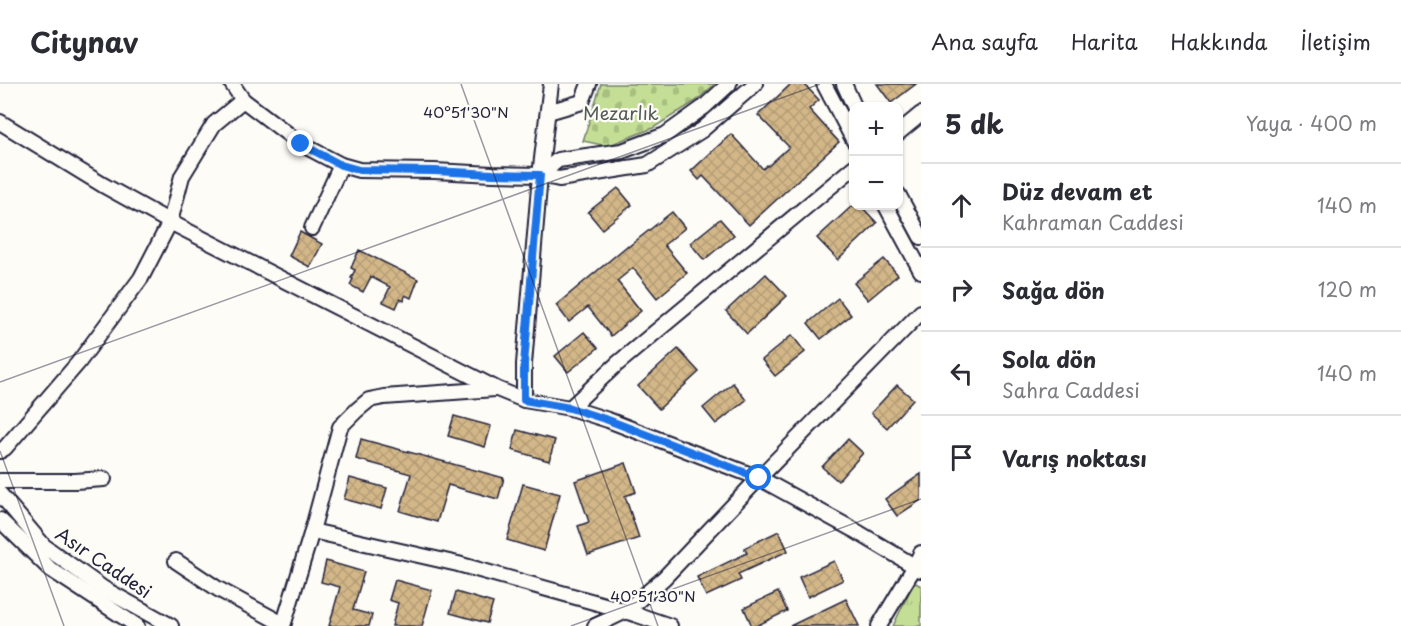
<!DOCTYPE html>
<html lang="tr">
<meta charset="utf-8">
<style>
:root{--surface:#fff;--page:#f2f2f3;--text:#2b2b33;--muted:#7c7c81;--line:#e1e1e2}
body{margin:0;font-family:"Playpen Sans",sans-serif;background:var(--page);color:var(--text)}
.controls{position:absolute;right:18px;top:18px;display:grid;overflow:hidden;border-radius:12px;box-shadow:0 2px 4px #0004}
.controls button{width:54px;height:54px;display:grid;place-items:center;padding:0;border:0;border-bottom:2px solid var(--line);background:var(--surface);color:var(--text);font:30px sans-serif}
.stop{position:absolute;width:18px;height:18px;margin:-14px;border:4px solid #1a73e8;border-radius:50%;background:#fff}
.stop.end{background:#1a73e8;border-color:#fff;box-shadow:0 2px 6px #0008}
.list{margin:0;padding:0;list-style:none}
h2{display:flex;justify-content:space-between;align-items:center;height:78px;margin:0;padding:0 24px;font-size:26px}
h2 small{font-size:20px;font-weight:400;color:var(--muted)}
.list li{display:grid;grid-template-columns:39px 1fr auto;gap:18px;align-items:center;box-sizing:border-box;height:84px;padding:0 24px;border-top:2px solid var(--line)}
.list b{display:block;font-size:22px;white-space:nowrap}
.list p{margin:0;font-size:20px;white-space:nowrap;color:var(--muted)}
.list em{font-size:20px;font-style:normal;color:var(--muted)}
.icon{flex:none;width:33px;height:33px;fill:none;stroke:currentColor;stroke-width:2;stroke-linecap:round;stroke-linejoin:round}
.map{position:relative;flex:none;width:921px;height:542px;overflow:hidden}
header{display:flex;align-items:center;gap:36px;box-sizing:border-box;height:84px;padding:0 30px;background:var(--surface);border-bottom:2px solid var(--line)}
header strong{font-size:28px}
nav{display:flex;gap:33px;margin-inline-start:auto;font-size:21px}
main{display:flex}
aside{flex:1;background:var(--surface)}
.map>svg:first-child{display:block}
.cemetery{fill:url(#cemetery-stones);stroke:#738068;stroke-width:1.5}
.park{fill:url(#park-tufts);stroke:#738068;stroke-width:1.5}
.building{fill:url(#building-cross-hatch);stroke:#22223b;stroke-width:1.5}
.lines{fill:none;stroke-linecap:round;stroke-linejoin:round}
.minor-casing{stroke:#22223b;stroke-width:18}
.minor{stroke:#fdfcf7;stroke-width:14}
.route{stroke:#1a73e8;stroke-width:8}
.ticks{fill:none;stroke:#22223b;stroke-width:1.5;stroke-opacity:0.45}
.labels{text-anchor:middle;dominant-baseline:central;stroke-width:4.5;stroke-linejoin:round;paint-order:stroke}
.park-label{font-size:18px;fill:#535b56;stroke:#fdfcf7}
.street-label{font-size:18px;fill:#22223b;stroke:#fdfcf7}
.ticks-label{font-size:15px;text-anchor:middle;fill:#22223b;stroke:#fdfcf7;stroke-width:4.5;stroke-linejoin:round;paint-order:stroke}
</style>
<header>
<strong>Citynav</strong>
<nav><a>Ana sayfa</a><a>Harita</a><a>Hakkında</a><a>İletişim</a></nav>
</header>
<main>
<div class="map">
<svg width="921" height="542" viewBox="0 0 921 542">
<defs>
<pattern id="cemetery-stones" width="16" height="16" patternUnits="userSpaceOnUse" patternTransform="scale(1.5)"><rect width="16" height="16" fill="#c4df95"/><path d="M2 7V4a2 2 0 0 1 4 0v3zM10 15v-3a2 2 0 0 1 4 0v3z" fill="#a8bf81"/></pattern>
<pattern id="park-tufts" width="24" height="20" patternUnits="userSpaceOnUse" patternTransform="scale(1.5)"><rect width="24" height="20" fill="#c4df95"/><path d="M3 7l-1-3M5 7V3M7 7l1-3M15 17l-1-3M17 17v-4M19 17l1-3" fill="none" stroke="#a8bf81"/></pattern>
<pattern id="building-cross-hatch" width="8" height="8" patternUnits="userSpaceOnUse" patternTransform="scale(1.5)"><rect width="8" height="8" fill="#d3b788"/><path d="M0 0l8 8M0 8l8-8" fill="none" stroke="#b59d76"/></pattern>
</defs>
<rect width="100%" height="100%" fill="#fdfcf7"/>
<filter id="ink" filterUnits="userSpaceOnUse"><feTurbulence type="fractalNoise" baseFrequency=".0167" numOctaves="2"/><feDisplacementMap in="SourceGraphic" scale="12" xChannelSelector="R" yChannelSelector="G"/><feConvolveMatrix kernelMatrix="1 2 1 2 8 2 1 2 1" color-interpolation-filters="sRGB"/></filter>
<g filter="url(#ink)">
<polygon class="cemetery" points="601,0 715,0 696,17 653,44 607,62 583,57"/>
<polygon class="park" points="914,498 921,502 921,542 893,542"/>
<g class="building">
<polygon points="791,0 804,0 819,16 809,25 839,58 749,141 703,92 699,96 691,87 731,50 763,85 767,81 768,82 789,63 758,31"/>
<polygon points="877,0 916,0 891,19"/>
<polygon points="618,104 632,121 602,145 588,128"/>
<polygon points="852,122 861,122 877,139 838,176 817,154"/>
<polygon points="672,128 685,144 664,161 687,189 657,214 633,184 617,197 641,227 611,252 588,223 569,238 556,221 627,162 628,163"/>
<polygon points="720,135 734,151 704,176 690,159"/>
<polygon points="300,148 322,160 310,183 289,172"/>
<polygon points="359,166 418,195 411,214 405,211 404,217 400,215 396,224 383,218 390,203 371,193 363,208 350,201 353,195 351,194 355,186 351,184"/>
<polygon points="884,175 898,191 868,216 854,199"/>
<polygon points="766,190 787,212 747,250 726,227"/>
<polygon points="838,214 851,231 821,255 808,239"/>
<polygon points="584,248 598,264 568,288 555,272"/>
<polygon points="792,251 805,268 775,292 762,276"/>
<polygon points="678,265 699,288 659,325 638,302"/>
<polygon points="733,299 746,316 716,340 703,324"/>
<polygon points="897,301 913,315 887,344 871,329"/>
<polygon points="454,332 491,342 485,363 448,352"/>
<polygon points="517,346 555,356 549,377 512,366"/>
<polygon points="361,355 504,394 498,415 448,401 437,438 400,427 411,390 356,375"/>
<polygon points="848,355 863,369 838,397 822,383"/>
<polygon points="626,379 636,408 625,412 639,454 588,471 578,442 589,438 575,397"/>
<polygon points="921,390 921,416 897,432 885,415"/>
<polygon points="350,394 387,404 381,425 344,415"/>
<polygon points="523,400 560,410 544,467 507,456"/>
<polygon points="779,447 788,467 738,490 741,496 706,512 697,493 747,469 744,464"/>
<polygon points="326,477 364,488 353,526 372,531 369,542 329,542 340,503 321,498"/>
<polygon points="834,477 843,496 808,513 799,493"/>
<polygon points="395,496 432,506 422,542 392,542 398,519 389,516"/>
<polygon points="456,508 493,519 487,539 450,529"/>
<polygon points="778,508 787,527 756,542 752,542 744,524"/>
<polygon points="846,515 859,542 790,542"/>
</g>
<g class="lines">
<defs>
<g id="minor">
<polyline points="232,0 243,16 301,60 341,81 359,86 434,87 493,90 540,91 559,95 647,81 702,46 755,0"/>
<polyline points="824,0 854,57"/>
<polyline points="844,0 854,22"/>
<polyline points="548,28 582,18 589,0"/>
<polyline points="0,38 103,101 170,138 497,305 524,316 570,324 608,336 759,394 854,446 921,486"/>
<polyline points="898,49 921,30"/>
<polyline points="540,91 558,76 622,67 665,51 704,23 729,0"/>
<polyline points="898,110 921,153"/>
<polyline points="886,122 921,187"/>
<polyline points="312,144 341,81"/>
<polyline points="524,316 524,280 540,91 551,0"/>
<polyline points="570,324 617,280 854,83"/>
<polyline points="0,367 5,364 78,279 141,194 170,138 182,92 214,40 243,16"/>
<polyline points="0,397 75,397 104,395"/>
<polyline points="0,410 44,462 104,505 171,542"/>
<polyline points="0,436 50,485 137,542"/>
<polyline points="312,447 458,480 626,527 670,542"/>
<polyline points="176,477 218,505 283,540"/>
<polyline points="283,542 312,447 340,343 357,326 369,316 384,313 495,305"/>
<polyline points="595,542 626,527 664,494 759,394 921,228"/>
<polyline points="879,542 915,482 921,469"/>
</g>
</defs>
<use href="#minor" class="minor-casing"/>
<use href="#minor" class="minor"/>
</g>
</g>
<g class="lines" filter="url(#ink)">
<polyline class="route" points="301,60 341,81 359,86 434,87 493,90 540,91 524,280 524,316 570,324 608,336 759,394"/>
</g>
<path class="ticks" d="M461,0L658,542M0,298L820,0M0,367L64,542M571,542L921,415"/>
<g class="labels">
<g class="park-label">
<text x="621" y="28">Mezarlık</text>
</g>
<g class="street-label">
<text transform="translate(104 478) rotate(34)">Asır Caddesi</text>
</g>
</g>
<g class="ticks-label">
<text x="466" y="34">40°51'30"N</text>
<text x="653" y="518">40°51'30"N</text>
</g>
</svg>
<div class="controls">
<button>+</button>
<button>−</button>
</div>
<div class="stop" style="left:759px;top:394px"></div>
<div class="stop end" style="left:301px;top:60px"></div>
</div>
<aside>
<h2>5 dk<small>Yaya · 400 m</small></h2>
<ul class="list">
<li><svg class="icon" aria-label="ahead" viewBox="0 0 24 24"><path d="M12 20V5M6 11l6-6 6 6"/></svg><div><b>Düz devam et</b><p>Kahraman Caddesi</p></div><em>140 m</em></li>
<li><svg class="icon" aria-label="right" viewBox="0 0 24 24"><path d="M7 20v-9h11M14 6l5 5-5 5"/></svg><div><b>Sağa dön</b></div><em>120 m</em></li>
<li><svg class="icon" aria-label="left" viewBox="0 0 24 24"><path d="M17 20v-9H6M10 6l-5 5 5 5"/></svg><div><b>Sola dön</b><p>Sahra Caddesi</p></div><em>140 m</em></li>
<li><svg class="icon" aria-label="arrive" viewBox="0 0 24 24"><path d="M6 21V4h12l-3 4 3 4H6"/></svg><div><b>Varış noktası</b></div></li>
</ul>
</aside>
</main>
